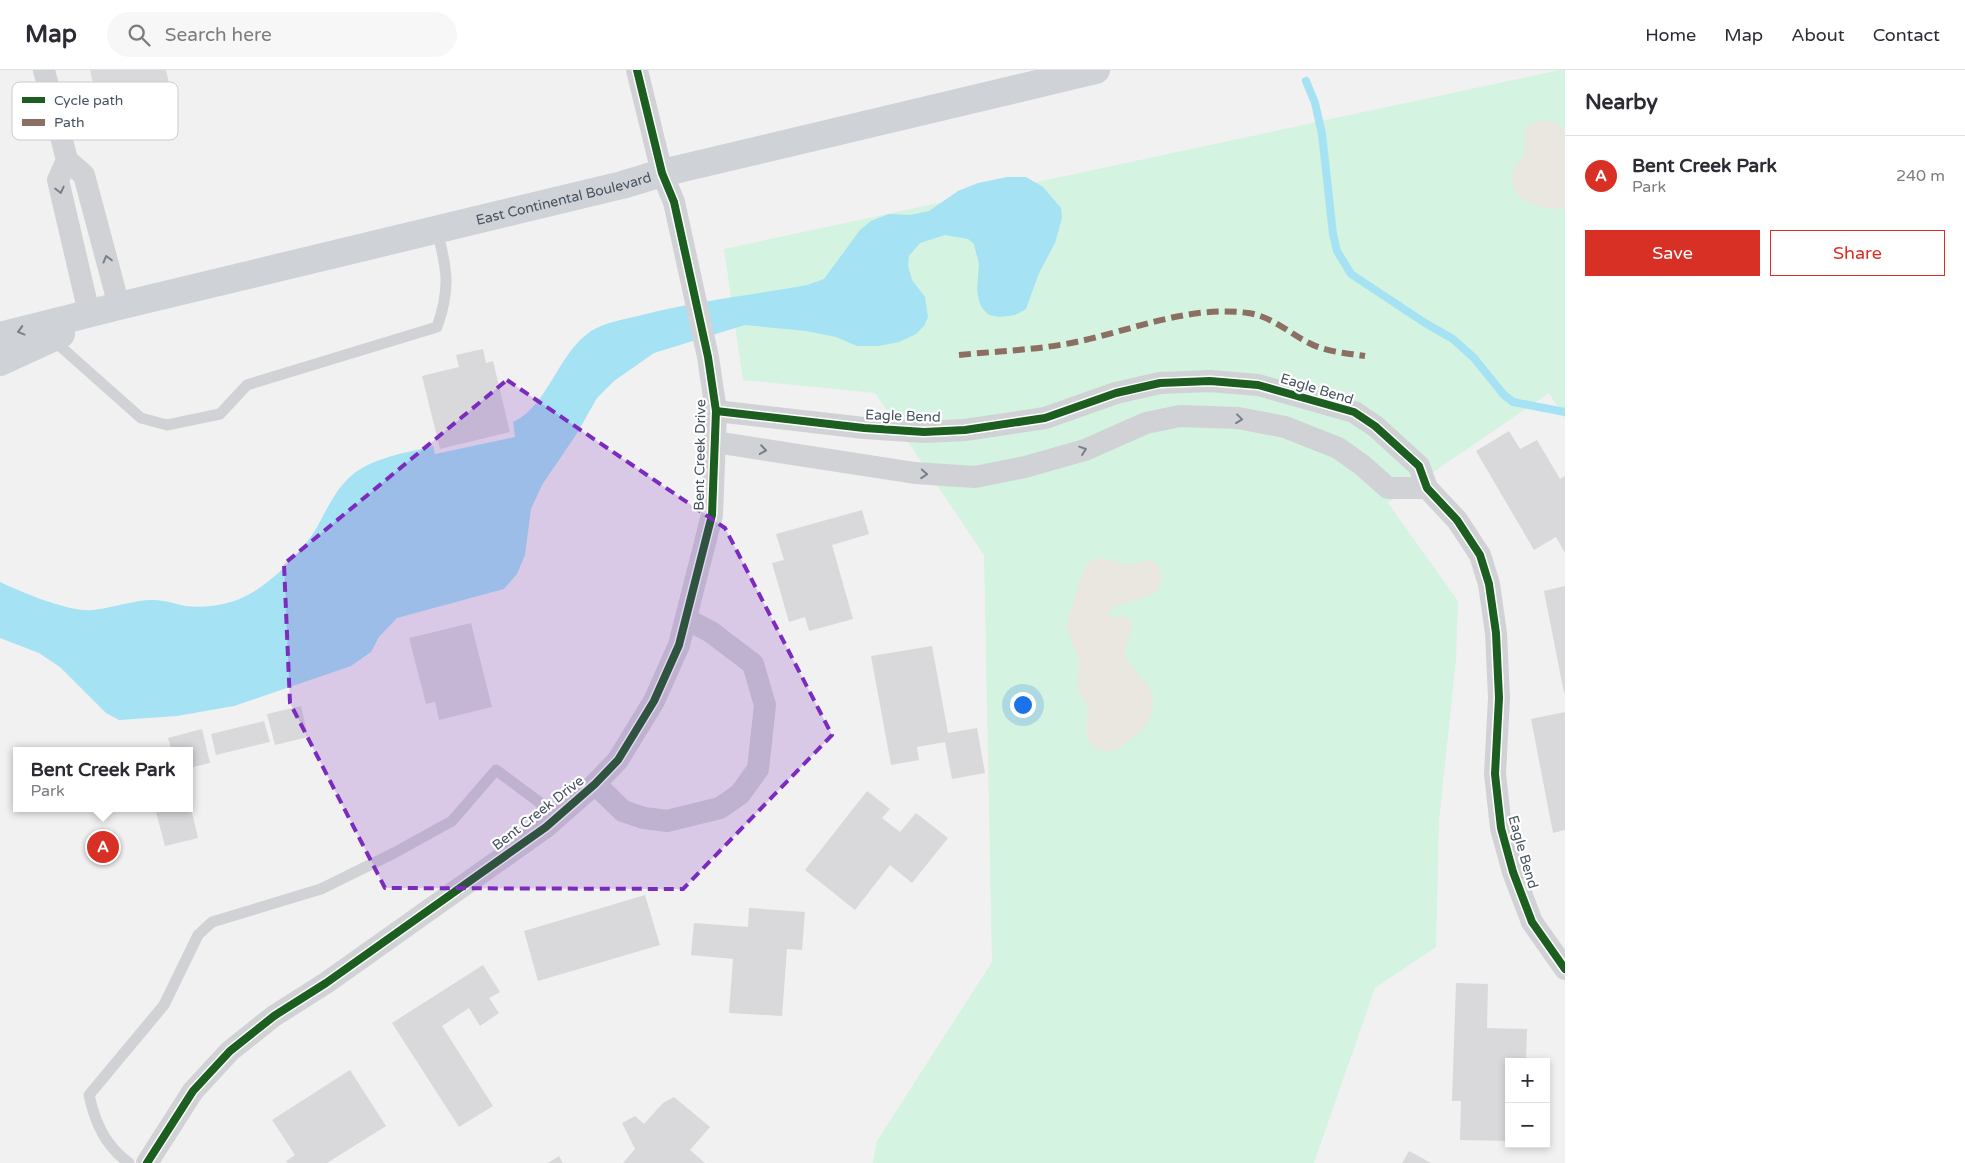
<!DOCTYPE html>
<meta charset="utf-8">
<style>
:root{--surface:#fff;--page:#f7f7f7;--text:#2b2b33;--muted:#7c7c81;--line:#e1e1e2;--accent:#d93025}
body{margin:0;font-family:"Varela Round",sans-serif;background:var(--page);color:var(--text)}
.controls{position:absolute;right:15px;bottom:15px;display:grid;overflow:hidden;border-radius:0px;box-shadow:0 2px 8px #0003}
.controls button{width:45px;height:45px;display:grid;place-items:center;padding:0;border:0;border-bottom:1px solid var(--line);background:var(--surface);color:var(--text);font:25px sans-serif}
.you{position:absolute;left:1022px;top:634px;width:18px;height:18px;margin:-12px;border:4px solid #fff;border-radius:50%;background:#1a73e8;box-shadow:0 0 0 8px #1a73e833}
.badge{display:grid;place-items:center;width:32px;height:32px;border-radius:50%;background:var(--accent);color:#fff;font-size:16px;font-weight:700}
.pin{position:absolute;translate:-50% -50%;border:2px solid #fff;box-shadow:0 1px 5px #0006}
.popup{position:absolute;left:13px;top:677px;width:180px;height:65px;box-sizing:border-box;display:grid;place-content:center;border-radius:0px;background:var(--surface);filter:drop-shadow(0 1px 4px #0005);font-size:16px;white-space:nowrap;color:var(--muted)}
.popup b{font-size:19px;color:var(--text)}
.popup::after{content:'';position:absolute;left:50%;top:100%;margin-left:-10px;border:10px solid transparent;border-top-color:var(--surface)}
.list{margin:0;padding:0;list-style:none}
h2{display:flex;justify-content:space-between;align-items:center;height:65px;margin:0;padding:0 20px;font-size:21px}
h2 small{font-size:16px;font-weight:400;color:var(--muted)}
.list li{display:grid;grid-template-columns:32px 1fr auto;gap:15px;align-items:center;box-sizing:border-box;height:80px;padding:0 20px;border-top:1px solid var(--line)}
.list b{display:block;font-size:19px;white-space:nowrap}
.list p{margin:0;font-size:16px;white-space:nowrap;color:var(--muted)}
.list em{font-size:16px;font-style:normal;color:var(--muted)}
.actions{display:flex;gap:10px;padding:15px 20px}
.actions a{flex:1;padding:11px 0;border:1px solid var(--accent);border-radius:0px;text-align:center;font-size:18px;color:var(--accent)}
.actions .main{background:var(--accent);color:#fff}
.icon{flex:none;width:28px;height:28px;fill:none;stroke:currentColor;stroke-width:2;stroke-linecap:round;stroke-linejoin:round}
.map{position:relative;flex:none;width:1565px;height:1093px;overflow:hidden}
header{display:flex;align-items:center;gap:30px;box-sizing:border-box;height:70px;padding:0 25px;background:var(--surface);border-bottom:1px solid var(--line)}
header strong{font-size:24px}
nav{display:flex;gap:28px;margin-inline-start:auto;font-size:18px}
.search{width:350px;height:45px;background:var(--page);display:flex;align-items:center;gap:12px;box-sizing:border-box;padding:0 18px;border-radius:28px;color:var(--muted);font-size:19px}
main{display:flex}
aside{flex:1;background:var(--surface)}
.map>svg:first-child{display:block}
.green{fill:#d4f3e0}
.sand{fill:#eae7e0}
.water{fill:#a5e2f4}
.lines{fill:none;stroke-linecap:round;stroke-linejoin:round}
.stream{stroke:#a5e2f4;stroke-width:8}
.building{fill:#d9d9db}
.lane{stroke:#d0d2d5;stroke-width:11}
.street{stroke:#d0d2d5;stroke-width:22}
.secondary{stroke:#cfd2d7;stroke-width:28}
.quiet{stroke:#8d6e63;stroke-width:6;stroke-dasharray:12 6;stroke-linecap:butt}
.cycleway-casing{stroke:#fff;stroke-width:11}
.cycleway{stroke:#1b5e20;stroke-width:8}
.oneway{stroke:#767f8a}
.marked{fill:#7b2cbf;fill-opacity:0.2;stroke:#7b2cbf;stroke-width:4;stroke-dasharray:10 6;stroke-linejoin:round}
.labels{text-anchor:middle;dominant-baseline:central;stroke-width:4.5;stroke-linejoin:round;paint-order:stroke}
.street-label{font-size:14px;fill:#465361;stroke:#fff}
.key{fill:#fff;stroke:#c8cbd0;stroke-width:1}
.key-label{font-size:14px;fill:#465361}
</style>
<header>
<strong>Map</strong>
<div class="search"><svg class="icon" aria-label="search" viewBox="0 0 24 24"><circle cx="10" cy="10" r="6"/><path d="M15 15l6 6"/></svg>Search here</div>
<nav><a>Home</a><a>Map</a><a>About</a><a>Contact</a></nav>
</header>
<main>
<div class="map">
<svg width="1565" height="1093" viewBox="0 0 1565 1093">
<rect width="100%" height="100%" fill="#f2f1f1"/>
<polygon class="green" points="1560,0 1565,0 1565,349 1549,323 1388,433 1458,531 1456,589 1439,752 1436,877 1375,918 1314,1093 873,1093 877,1071 992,892 984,485 875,323 743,310 724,179"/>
<g class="sand">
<path d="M1538,51L1556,52L1565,61V138C1542,142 1503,129 1514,99C1516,94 1521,91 1523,86C1528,72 1517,56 1538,51Z"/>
<path d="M1101,488L1130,495L1150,490C1156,493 1160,497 1161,505C1166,533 1119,528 1109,542L1112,548L1122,546L1131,550C1134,563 1124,574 1125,587L1150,619L1153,627L1152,642L1143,659L1120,678L1108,682L1094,678L1088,671L1086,663L1088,638L1077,618L1079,590L1066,556L1085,495L1090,491Z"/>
</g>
<path class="water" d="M1007,107H1026L1043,117L1061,138L1062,148L1055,173L1039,203L1026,239L1015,245L1000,247L989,245L982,238L979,231L977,220L979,194L974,174L968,169L945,165L920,173L909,186L908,195L912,210L925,227L928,247L924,256L916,264L899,272L879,276H857L836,267L806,261L745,255L654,283L614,311L597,328L576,365L542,415L531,439L525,485L517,504L504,519L397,548L379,567L371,582L351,596L234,636L177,646L119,650L106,643L60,597L39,583L0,568V512C21,522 71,543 93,540C113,538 133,530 153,530C165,530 175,534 186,536C201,538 217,536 231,532C262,524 300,485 316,459C326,441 335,420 351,406C373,387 406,383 433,376L435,384L515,367L513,352C549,335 557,284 591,261C606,252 625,249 642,245C696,231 752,225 807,215L824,209L860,160L871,151L889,144L910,145L929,141L958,121L978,113Z"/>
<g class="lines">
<polyline class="stream" points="1306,11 1315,33 1322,64 1333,164 1337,181 1351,204 1425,253 1453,269 1474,288 1504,325 1513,332 1565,342"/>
</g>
<g class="building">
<polygon points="90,0 166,0 172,27 100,43"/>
<polygon points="483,279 486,293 493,291 510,362 440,379 422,306 459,297 456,285"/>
<polygon points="1509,361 1520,379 1537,370 1560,409 1565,406 1565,483 1556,467 1534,480 1476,381"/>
<polygon points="862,440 869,464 832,475 853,549 809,561 805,547 789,552 772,493 784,490 776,464"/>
<polygon points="1565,516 1565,623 1564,623 1544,521"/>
<polygon points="471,553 492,637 439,650 435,632 426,634 409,568"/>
<polygon points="932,576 948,663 977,658 985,703 952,709 945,672 917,677 919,690 891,695 871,586"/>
<polygon points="301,636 308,667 275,675 267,644"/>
<polygon points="1565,642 1565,760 1553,763 1531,649"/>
<polygon points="264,651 270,672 216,685 211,664"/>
<polygon points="202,659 210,693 189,698 189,681 172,681 168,668"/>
<polygon points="867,721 890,739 882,748 900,762 916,743 948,768 912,813 890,795 855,840 805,800"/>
<polygon points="190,734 198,768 165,776 156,742 171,738 189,738"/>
<polygon points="645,825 660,875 538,911 524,861"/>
<polygon points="749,838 805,842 802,880 787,879 782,946 729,943 733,889 691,885 694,853 748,857"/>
<polygon points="483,895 500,922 489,928 499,943 480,956 469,938 442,956 493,1036 459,1057 392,953"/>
<polygon points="1456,913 1488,914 1487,958 1527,959 1526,992 1509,992 1509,1071 1460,1070 1461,1031 1452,1031"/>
<polygon points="350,1000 386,1056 327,1093 288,1093 286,1091 295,1085 272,1050"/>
<polygon points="674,1027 710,1057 690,1080 705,1093 623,1093 635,1079 622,1053 635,1046 644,1054 663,1033"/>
<polygon points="1409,1081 1431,1093 1402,1093"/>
<polygon points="559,1086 563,1093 548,1093"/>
</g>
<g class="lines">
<g class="lane">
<path d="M52,269L141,348L167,355L220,344L247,315L437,257C451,218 447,199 437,160"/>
<path d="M129,1093C105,1076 95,1052 89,1025L164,935L198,865L212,852L321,819L394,783L452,751L496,700L539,732L554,750"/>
</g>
<g class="street">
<polyline points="44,0 67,90 84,105 119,236"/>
<polyline points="67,90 58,110 89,243"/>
<polyline points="716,341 864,358 924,362 965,360 1045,348 1116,323 1160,313 1210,311 1258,315 1354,342 1375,356 1419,396 1427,418 1457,450 1480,485 1489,514 1496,563 1499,628 1495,704 1501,758 1513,802 1532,852 1565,899"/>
<polyline points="715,372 915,403 975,407 1025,397 1085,380 1146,353 1180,346 1238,348 1285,357 1338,378 1362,395 1388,418 1427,418"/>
<polyline points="595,714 623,741 644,748 667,751 720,738 740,724 758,699 765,635 753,594 711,562 686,549"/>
<polyline points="147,1093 193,1021 230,981 274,946 326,913 546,757 595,714 618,690 654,631 679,575 712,445 716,341 708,287 674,132 662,103 637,0"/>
</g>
<g class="secondary">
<path id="s1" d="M0,266L119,236L622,115L662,103L1096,0"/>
<polyline points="0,292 61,264"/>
</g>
<path class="quiet" d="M959,285C998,281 1038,280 1076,272C1133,260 1189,235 1248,243C1271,246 1289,263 1309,273C1326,282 1346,283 1365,286"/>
<defs>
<g id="cycleway">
<polyline points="716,341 864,358 924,362 965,360 1045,348 1116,323 1160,313 1210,311 1258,315 1354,342 1375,356 1419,396 1427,418 1457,450 1480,485 1489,514 1496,563 1499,628 1495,704 1501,758 1513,802 1532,852 1565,899"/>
<polyline points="147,1093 193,1021 230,981 274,946 326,913 546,757 595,714 618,690 654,631 679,575 712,445 716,341 708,287 674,132 662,103 637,0"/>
</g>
</defs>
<use href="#cycleway" class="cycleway-casing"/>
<use href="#cycleway" class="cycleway"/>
</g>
<defs><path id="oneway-chevron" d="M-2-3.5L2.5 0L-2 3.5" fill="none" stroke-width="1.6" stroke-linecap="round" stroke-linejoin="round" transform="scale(1.25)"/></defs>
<g class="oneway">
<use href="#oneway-chevron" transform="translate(60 120) rotate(77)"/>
<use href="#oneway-chevron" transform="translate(107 189) rotate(-105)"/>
<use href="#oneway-chevron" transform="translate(21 261) rotate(165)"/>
<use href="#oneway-chevron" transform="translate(1239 349) rotate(7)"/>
<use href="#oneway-chevron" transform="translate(763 380) rotate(9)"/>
<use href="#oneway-chevron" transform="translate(1083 380) rotate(-19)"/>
<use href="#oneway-chevron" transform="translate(924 404) rotate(4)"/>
</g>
<path class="marked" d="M507,310L725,458L832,665L683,819L385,818L290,633L284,494Z"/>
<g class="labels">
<g class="street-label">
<text stroke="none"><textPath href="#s1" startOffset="580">East Continental Boulevard</textPath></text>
<text transform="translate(1317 319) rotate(17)">Eagle Bend</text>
<text transform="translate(903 346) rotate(2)">Eagle Bend</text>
<text transform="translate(700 385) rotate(-89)">Bent Creek Drive</text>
<text transform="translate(538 743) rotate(-38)">Bent Creek Drive</text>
<text transform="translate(1523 782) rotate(74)">Eagle Bend</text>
</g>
</g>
<rect x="12" y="12" width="166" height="58" rx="8" class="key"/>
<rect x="22" y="27" width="23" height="6" fill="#1b5e20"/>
<rect x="22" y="49" width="23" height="7" fill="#8d6e63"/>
<g class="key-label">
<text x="54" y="35">Cycle path</text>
<text x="54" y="57">Path</text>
</g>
</svg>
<div class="controls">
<button>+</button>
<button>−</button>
</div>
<div class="you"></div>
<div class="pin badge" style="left:103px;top:777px">A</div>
<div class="popup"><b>Bent Creek Park</b>Park</div>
</div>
<aside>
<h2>Nearby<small></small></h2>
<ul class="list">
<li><span class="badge">A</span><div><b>Bent Creek Park</b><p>Park</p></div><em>240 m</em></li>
</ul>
<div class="actions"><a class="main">Save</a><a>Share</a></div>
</aside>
</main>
